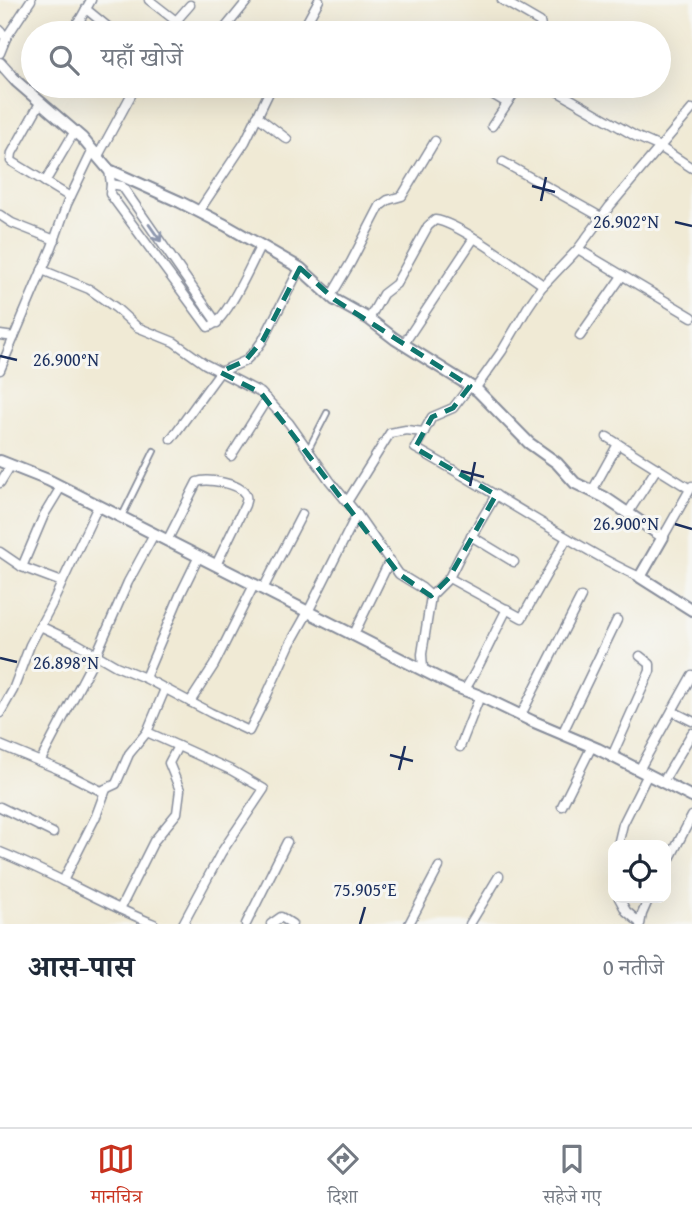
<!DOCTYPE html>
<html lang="hi">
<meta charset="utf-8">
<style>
:root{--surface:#fff;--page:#f2f2f3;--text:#1f2937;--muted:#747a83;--line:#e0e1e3;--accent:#c8321e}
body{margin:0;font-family:"Gentium Book Plus","Noto Serif Devanagari",serif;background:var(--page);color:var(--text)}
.controls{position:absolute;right:21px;bottom:21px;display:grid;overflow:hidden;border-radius:14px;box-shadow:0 7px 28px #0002}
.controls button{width:63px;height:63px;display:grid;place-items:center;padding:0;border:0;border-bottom:2px solid var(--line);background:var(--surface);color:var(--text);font:35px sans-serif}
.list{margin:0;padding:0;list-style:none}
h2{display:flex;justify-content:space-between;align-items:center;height:91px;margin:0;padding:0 28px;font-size:30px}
h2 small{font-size:23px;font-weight:400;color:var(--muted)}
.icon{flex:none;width:38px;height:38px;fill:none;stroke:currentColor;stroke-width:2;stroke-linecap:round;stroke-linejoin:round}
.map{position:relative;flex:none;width:692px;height:924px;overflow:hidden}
.search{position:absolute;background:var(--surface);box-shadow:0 7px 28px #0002;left:21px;right:21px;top:21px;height:77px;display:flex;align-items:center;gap:18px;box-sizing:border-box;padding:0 24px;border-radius:38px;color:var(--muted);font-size:26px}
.sheet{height:203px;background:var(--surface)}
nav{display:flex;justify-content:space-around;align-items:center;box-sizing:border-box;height:98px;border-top:2px solid var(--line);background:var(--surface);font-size:19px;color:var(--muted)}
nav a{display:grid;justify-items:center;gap:4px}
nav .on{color:var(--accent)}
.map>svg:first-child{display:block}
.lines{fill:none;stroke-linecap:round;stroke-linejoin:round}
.service-casing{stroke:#868c9a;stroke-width:8}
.minor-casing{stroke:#868c9a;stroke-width:11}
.tertiary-casing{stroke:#868c9a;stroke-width:14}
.service{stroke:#fff;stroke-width:4.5}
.minor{stroke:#fff;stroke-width:8}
.tertiary{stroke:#fff;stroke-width:10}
.oneway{stroke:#8d97ae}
.marked{fill:none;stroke:#0f766e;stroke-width:5;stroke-dasharray:14 9;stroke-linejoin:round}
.ticks{fill:none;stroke:#1b2f5e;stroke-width:2.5}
.ticks-label{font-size:18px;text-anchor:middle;fill:#1b2f5e;stroke:#f6f6f2;stroke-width:6;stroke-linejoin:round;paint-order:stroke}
</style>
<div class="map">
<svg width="692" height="924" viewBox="0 0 692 924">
<rect width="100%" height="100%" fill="#f6f6f2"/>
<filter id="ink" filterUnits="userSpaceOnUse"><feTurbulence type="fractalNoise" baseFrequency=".0143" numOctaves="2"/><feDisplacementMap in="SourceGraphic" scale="14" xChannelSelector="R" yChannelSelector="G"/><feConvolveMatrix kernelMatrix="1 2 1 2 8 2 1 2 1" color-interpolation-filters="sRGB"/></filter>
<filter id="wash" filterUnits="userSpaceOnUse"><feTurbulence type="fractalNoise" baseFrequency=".00686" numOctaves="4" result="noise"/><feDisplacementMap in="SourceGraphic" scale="28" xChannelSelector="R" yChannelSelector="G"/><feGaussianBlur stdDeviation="1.57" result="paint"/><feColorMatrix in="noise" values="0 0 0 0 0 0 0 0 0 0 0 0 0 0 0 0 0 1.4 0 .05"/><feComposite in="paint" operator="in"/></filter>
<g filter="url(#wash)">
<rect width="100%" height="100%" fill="#f0ead5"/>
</g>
<g filter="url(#ink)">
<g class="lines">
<defs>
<g id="service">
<polyline points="308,450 327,413"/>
<polyline points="122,516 154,451"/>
</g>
<g id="minor">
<polyline points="149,0 176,21"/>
<polyline points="502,0 540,22 541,27 537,33"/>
<polyline points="86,9 108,27 109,33"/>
<polyline points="0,30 6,38 0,53"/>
<polyline points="69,33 81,18 91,0"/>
<polyline points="167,33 176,21 190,5"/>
<polyline points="221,33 248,0"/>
<polyline points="301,33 319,0"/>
<polyline points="6,38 31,0"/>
<polyline points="421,86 422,86"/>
<polyline points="479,86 507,103"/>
<polyline points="548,86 635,136 660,147 692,168"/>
<polyline points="40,103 12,153 11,161 70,197"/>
<polyline points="257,116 287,139"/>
<polyline points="492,126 519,86"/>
<polyline points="98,156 136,86"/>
<polyline points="503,162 601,217"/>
<path d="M109,170L111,184L110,194L208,327C226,323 251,264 261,245"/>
<polyline points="45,182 75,131"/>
<polyline points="111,184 122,186 217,323"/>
<polyline points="199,211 245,142 272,86"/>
<polyline points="0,215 12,223 55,240"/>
<polyline points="578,249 692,317"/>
<polyline points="42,270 89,289 116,308 137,327 174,342 205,364 261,393 289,423 330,481 357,514 399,574 422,588 431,596 422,654 423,669"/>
<polyline points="331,296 351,262 380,206 388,200 402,196 435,141"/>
<path d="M369,319L383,294L396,284L428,226L435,220C458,222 521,270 543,285"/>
<polyline points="0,335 14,337"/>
<polyline points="580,336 622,276"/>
<polyline points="403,345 474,238"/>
<polyline points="0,370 52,247 67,204 93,150"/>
<path d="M470,386L453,408L432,417L415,448C466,476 514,507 564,536C589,551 614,566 640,577"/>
<polyline points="475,389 502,351 528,307 541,288 578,249 610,206 692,109"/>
<polyline points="607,437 690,489"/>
<polyline points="171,439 220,372 245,361 255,351 263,340 300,268"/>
<polyline points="231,456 267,399"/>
<polyline points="0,483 11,465"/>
<polyline points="592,491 618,444"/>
<polyline points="347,502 390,433 406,430 424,432"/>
<polyline points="628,513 657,468"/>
<polyline points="471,536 514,562"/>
<polyline points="663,537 692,486"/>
<path d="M167,541L197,482C207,478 239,483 245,494C248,498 246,500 245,505L216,565"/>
<polyline points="0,552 22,567 62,582"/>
<polyline points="22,567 44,515 61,487"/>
<polyline points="449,578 522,618 567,538"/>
<polyline points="263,589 302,514"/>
<polyline points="431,596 449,578 461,554 496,495"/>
<polyline points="40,626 76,643 116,666 145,678 211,713 249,731 265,699 290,644 308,612 357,514"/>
<polyline points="354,634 390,560"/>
<polyline points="145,678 180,595 199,556"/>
<path d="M464,691C481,665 492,637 507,609"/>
<polyline points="190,702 214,665 254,585"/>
<polyline points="672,711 692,721"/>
<polyline points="0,713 13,690 30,645 52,604 98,506"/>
<polyline points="521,715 581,597"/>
<polyline points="147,732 165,689"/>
<polyline points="562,734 617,620"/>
<polyline points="0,745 60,770 101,791 116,784 129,754 147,732 231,770 264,789 221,853 183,924"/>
<polyline points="460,747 480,696"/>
<polyline points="612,756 650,671 650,664 640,656"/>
<polyline points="40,762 96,655 128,582 154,534"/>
<polyline points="639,770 692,675"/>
<polyline points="663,782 692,733"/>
<polyline points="562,806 592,746"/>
<polyline points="0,807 53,833"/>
<polyline points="618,845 623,824 648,774"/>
<path d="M0,852C53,873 101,903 154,924"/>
<polyline points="666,866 692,816"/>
<polyline points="63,881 96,816 106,789"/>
<polyline points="619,898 626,911 640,923"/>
<polyline points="120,909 154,841 177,813 180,790 169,763 178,746"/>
<polyline points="246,924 287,842"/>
<polyline points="271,924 281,917 292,924"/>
<polyline points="409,924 439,867"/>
<polyline points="470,924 499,876"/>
<polyline points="640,924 642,914 649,898"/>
</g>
<g id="tertiary">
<polyline points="0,63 17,82 82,138 109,170 180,202 225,225 300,268 335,300 369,319 395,339 478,391 529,443 557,463 575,483 604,497 663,537 640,577 692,610"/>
<polyline points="0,461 48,480 454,686 480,696 532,721 598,749 692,797"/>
</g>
</defs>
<use href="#service" class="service-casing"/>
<use href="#minor" class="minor-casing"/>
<use href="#tertiary" class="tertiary-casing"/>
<use href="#service" class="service"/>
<use href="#minor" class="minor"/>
<use href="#tertiary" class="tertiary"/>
</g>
<defs><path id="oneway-shaft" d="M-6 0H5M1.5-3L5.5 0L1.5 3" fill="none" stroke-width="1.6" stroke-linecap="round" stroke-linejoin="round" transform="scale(1.75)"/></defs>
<use class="oneway" href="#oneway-shaft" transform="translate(155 233) rotate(55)"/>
</g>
<path class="marked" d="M300,268L335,300L470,386L453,408L432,417L415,448L496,495L449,578L431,596L399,574L261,393L220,372L245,361L263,340Z"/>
<path class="ticks" d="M532,186L555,192M541,201L546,177M675,222L692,226M0,356L17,360M461,471L484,477M470,486L475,462M675,524L692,529M0,658L17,662M390,755L413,761M399,770L405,746M360,924L365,907"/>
<g class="ticks-label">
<text x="626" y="228">26.902°N</text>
<text x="66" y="366">26.900°N</text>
<text x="626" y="530">26.900°N</text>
<text x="66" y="669">26.898°N</text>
<text x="365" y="896">75.905°E</text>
</g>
</svg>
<div class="controls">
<button><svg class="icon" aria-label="locate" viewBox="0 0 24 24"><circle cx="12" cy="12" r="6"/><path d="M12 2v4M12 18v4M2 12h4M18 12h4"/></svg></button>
</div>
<div class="search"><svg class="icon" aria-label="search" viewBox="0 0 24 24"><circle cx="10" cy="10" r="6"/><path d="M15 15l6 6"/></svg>यहाँ खोजें</div>
</div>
<section class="sheet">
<h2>आस-पास<small>0 नतीजे</small></h2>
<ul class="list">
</ul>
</section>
<nav>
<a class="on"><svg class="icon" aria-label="map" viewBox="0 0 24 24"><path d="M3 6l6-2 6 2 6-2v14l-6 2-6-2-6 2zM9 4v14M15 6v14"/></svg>मानचित्र</a>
<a><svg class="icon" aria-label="directions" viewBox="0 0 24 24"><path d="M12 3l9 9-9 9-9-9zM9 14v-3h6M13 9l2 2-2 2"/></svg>दिशा</a>
<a><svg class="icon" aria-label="saved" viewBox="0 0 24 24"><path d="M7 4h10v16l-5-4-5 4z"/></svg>सहेजे गए</a>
</nav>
